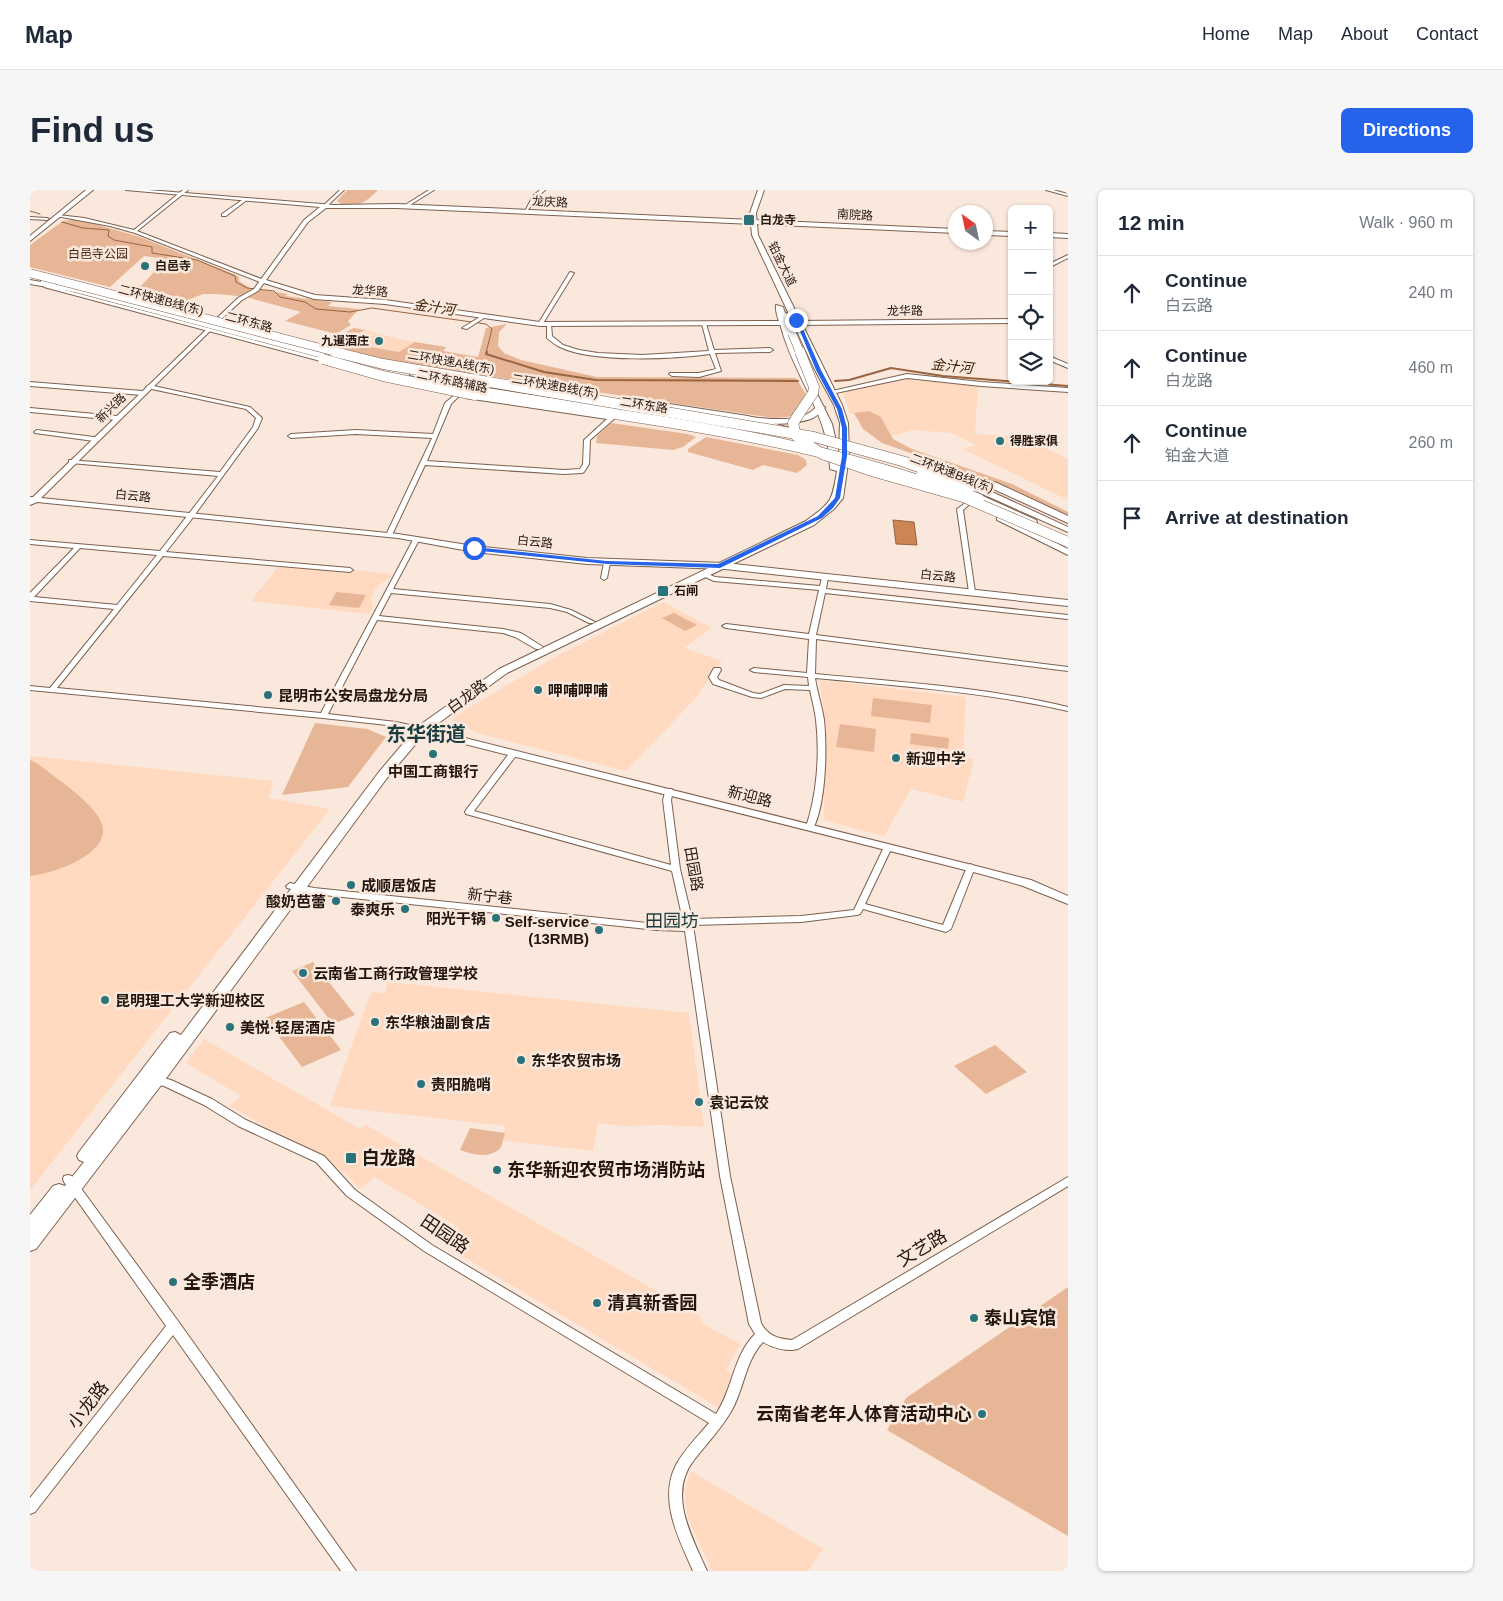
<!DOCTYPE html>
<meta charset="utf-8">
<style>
:root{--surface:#fff;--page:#f6f6f7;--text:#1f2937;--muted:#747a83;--line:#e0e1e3;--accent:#2563eb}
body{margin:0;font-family:Arial,"Noto Sans SC",sans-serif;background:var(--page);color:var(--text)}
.controls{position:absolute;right:15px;top:15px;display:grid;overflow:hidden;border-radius:8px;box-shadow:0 1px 4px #0004}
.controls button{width:45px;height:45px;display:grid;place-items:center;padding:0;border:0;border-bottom:1px solid var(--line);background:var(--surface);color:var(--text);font:25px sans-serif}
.compass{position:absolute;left:918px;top:15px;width:45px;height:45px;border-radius:50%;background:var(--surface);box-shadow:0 1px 4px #0004;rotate:327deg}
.stop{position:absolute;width:15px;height:15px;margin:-11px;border:4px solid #2563eb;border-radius:50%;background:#fff}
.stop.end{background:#2563eb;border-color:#fff;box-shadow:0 1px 5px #0008}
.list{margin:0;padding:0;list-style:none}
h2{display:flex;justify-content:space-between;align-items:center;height:65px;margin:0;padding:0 20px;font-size:21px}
h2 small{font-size:16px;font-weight:400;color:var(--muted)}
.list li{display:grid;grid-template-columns:32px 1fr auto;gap:15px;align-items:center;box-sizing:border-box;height:75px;padding:0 20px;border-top:1px solid var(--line)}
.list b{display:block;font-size:19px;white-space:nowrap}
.list p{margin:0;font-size:16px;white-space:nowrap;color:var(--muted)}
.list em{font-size:16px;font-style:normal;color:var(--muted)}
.icon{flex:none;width:28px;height:28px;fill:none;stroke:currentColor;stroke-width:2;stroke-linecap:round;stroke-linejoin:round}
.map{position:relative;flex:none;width:1038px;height:1381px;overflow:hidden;border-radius:8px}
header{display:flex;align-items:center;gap:30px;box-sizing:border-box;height:70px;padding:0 25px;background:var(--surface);border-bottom:1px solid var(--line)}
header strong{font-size:24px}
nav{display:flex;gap:28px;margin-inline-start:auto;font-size:18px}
.intro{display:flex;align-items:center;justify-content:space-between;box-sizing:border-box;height:120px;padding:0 30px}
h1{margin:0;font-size:35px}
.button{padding:12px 22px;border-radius:8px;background:var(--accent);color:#fff;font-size:18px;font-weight:700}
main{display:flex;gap:30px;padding:0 30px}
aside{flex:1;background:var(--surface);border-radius:8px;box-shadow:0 1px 4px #0004}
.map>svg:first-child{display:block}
.built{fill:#ffd9c0}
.green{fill:#e7b696}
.water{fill:#cd8553;stroke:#99643f}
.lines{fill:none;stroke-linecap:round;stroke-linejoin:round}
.stream-far1{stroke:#99643f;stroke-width:1}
.stream{stroke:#99643f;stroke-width:2}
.minor-casing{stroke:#7c614f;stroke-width:2}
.tertiary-casing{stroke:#7c614f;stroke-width:2}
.secondary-casing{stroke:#7c614f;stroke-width:2}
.primary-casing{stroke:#7c614f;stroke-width:2}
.trunk-casing{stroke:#7c614f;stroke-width:2}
.minor{fill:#fff;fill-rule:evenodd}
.tertiary{fill:#fff;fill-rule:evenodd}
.secondary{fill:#fff;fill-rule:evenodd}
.primary{fill:#fff;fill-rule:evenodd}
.trunk{fill:#fff;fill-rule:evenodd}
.primary-bridge-casing{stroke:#7c614f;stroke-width:11;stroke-linecap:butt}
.trunk-bridge-far1-casing{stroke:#7c614f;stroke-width:9;stroke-linecap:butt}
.trunk-bridge-casing{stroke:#7c614f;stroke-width:11;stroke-linecap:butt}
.primary-bridge{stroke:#fff;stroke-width:10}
.trunk-bridge-far1{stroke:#fff;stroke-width:8}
.trunk-bridge{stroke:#fff;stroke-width:10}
.route{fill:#2563eb}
.poi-dot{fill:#2a737b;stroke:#fbe8dc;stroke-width:2}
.labels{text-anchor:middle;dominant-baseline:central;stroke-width:5;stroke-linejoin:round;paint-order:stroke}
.far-street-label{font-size:12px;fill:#21170f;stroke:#fbe8dc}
.far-poi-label{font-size:12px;font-weight:bold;fill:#21170f;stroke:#fbe8dc;text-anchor:start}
.far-park-label{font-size:12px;fill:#442711;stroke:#fbe8dc}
.far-water-label{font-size:14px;font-style:italic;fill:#3e210b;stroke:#fbe8dc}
.poi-label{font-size:15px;font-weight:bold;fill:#21170f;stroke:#fbe8dc;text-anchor:start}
.street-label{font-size:15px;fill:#21170f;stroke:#fbe8dc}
.quarter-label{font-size:18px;fill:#1b3d41;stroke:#fbe8dc}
.near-poi-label{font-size:18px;font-weight:bold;fill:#21170f;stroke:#fbe8dc;text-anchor:start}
.near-street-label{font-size:18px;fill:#21170f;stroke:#fbe8dc}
.district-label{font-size:20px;font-weight:bold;fill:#1b3d41;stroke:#fbe8dc}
</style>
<header>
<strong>Map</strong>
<nav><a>Home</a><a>Map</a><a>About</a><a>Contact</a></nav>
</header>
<div class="intro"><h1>Find us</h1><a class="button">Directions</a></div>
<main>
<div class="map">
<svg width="1038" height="1381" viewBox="0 0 1038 1381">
<rect width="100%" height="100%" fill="#fbe8dc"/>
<g class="built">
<polygon points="335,140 374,150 385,152 369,162 323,154 315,149"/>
<polygon points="862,188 948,196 945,244 993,247 1038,269 1038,310 933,259 946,255 922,243 883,240 862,246 851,227 839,221 820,224 813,203"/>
<polygon points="259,373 361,384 361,387 351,393 344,401 341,408 343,417 339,424 221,411 248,377"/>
<polygon points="633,412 682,438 654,458 692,471 663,511 596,581 447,543 421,530 435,520 525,467"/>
<polygon points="789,490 936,507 933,567 944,569 933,612 881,599 854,646 794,630 793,514"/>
<polygon points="0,566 243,591 239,608 300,619 0,1000"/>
<polygon points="358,792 659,823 674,937 632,935 593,936 568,933 563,961 472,950 475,936 300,916 341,802 355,803"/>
<polygon points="174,849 330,939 336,935 670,1126 671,1133 710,1154 696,1180 703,1185 689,1218 425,1062 429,1058 418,1052 430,1038 345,987 330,999 315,983 200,916 211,906 156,873"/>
<polygon points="661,1281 793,1359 778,1381 682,1381 658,1329 655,1311 656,1295"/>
</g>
<g class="green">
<path d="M317,0H348C337,11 323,23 307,11Z"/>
<polygon points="48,29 110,47 206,85 209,87 209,91 220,98 258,104 255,106 302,112 298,116 329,119 318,131 321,135 306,144 255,131 271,122 216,107 188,104 173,104 158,110 110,97 136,69 114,66 80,97 0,77 0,55 33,31"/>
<polygon points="477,134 469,142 468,156 474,163 491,170 567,187 766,188 778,208 766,226 744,228 376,174 289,155 324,138 335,140 315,149 323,154 369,162 385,152 416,157 413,161 448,167 456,138"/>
<polygon points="839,221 851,227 863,249 882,259 982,294 1038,322 1038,326 972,295 852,253 833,239 824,223"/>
<polygon points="581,233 658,244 666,247 653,257 643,260 566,253 567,246"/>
<polygon points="676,247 768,265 776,270 777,275 767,283 733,275 723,280 658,262 658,259"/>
<polygon points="306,402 336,405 329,418 299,415"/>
<polygon points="644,423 667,435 655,441 632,428"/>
<polygon points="843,508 902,515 900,533 841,526"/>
<polygon points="285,533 337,539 356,547 318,597 252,605"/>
<polygon points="810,534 846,539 844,562 806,557"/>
<polygon points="881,543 919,548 918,559 880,554"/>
<path d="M0,570L8,574C26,588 58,609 69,628C90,662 23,684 0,686Z"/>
<polygon points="283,772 325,825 303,834 262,781"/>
<polygon points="274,812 311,860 272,877 235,828"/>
<polygon points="965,855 997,882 956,904 924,876"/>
<path d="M440,938L475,943L471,957C462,969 443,965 430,960Z"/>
<polygon points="1038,1097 1038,1346 857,1240 876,1208"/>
</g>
<polygon class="water" points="863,330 884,332 887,355 866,354"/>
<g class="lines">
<g class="stream-far1">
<polyline points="0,21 10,24"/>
<polyline points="32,32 53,38 79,40 78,46 84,50 122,57 122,63 167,70 205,86 206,92 217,98 244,101 250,107 275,112 286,119 320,122 342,118 456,134 462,139 456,163"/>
</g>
<g class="stream">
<polyline points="457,162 456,164 514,182 566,190 768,191"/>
<polyline points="805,191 819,190 861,178 913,186 1038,196"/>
</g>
<defs>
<g id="minor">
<polygon points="153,0 158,0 107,41 234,90 234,92 230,92 105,43 80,36 26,26 28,25 54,28 104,40"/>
<polygon points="310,0 314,0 296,17 294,17 294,15"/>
<polygon points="399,0 404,0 375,18 372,17"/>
<polygon points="510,0 515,0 506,8 496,23 494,23 503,6"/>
<polygon points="1016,0 1023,0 1038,4 1038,6"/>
<polygon points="215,8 218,9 196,26 192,26 192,24"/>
<polygon points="0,27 17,28 19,29 17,30 0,29"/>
<polygon points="1038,65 1038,68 1022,76 1019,79 1019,74"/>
<polygon points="540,82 544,83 512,135 508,135 508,134"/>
<polygon points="16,95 302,171 303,172 298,173 14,97 14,96"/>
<polygon points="453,125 457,126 437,139 432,138"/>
<path d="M519,133L521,134L522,146L533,155L549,160L568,163L612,165L679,161L672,134L674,133L676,134L684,160L740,158L743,160L740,162L685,163L691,181L669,187L642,186L639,184L640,183H669L686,179L680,164C644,169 563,173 530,157C525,155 521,151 517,148V134Z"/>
<polygon points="1019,166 1038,174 1038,178 1019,170"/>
<polygon points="877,184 951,192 1038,198 1038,202 951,196 877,188 801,204 798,202"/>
<polygon points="0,192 112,201 115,203 112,205 0,196"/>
<path d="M119,195L220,217L232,228L228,238L158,334L136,362L320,378L323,380L320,382L133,366L27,498L291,523L383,350L386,348L389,350L363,399L520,414L541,420L565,432L563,433H559L537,422L520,418L361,403L349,426L473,439L491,443L513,457L509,459H506L485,447L473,443L347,430L298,524L366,532L394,538L395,540L391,542L366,536L293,528L0,500V496L20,498L84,419L0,411V403L44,358L0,354V350L130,361L188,286L41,273L39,272V270L190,282L223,237L226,228L216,219L117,198L116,197ZM50,358L127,365L87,415L4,407Z"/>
<polygon points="427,203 430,205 421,214 397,271 534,280 550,279 553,274 554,250 577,229 436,208 436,206 438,205 582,226 585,228 560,250 559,274 554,282 552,283 534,284 395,275 362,345 359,347 356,345 402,248 326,244 261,248 258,246 261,244 326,240 403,244 415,213"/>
<polygon points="0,218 87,226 90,228 87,230 0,222"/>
<polygon points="7,240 64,247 67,249 64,251 5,243 4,242"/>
<polygon points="938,311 941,313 933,320 945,402 942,404 939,402 927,319"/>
<polygon points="577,371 580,373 577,388 574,390 571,388 574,373"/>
<path d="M673,382L685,387L790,396L792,387L795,385L798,387L796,399L1038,425V429L795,403L786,445L1038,477V481L786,449L785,484C869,492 955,497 1038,517V521C955,502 870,496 785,488C787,502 792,516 794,530C797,559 796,613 783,639H777L776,637C787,604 790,565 786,530C785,520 782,510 780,500L755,499L731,508L722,507L683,494L679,487L684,478H690L691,480L687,487L689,490L723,503L730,504L754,495L779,496L778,487L724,482L720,480L724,478L777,483L779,449L696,438L692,436L696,434L779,444L789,400L684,391L671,385L670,384Z"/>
<path d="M481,561H484L488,563L444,621L641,675L633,610L636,599H642L643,601L641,610L650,679L662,729L771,726L824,720L854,657L858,654L862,657L835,714L913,735L937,677L941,674L945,677L921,739L916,742L833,719L830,724L827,725L771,732L663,735L700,986L731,1133C738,1146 748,1149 762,1150L1038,987V996L768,1159C757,1162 743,1158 733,1152C716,1170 714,1197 703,1218C693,1237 677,1253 664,1270C637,1304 662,1347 677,1381H663C649,1349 628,1310 646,1275C654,1260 668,1246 679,1233L394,1061L317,1006L286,972L208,936L174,915L134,896L122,893L121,890L122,887L126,886L141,890L182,909L216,930L294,966L325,1000L402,1055L686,1224C703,1199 703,1166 725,1144L719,1134L690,986L655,741L627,740L284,704L257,698L256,696L260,693L284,698L627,734L654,735L642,681L436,624L435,622L436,620Z"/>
<polygon points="38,985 42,986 148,1131 326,1381 311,1381 143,1145 5,1322 0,1324 0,1308 136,1136 34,992 33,989 34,986"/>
</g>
<g id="tertiary">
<polygon points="96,0 118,0 304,15 366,14 926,39 926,43 366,18 296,18 278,32 236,90 285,105 355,110 510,132 753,131 756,133 753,135 510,136 355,114 284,109 234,93 228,101 212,110 188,132 185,130 186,129 208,108 224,99 274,30 290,17"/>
<polygon points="956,41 982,42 982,46 956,45"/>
<polygon points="1019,43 1038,44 1038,48 1019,47"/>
<polygon points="0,90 51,99 54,101 51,103 0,94"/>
<polygon points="982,129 982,133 768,135 765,133 768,131"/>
<polygon points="178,138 181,140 180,141 11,308 368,344 444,356 557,368 695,373 1038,410 1038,416 695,379 557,374 444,362 368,348 7,312 0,315 0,307 3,307"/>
<path d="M788,215L795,217C791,222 788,225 783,228C770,234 728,237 716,229L720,227C741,229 774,234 788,215Z"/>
<polygon points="930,290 936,290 1038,337 1038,342 930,294"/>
<polygon points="967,326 973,326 1038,359 1038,365 967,330"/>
<polygon points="391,537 958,679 1001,690 1038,706 1038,714 993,696 951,684 387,542 386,540"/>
</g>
<g id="secondary">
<polygon points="56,0 63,0 0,51 0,46"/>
<path d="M728,0H734L726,23L728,45L812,215L818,233L819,266L813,308L804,319L784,335L477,483L395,543L357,588L132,894L6,1059L0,1061V1025L23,996L29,994L35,996L54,972L49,970L47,966L49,962L140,843L145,842L151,845L349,582L387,537L469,479L776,331C801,312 802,313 807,281L800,279C800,226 764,187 751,137C749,131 745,122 746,115L753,117L768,165L802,234L809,264L810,233L804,215L785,180L722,45L720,23Z"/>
</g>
<g id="primary">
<polygon points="11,89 313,168 314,170 307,172 11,93"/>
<polygon points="383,180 451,197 588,218 593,221 588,224 451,203 380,185 380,181"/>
</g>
<g id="trunk">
<polygon points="749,121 756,123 766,143 765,145 758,143 748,123"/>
<polygon points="445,202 585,221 590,224 585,227 442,207 442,203"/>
<polygon points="593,207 718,226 770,241 765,244 718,232 590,212 588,210"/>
<polygon points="890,271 967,293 1038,326 1038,333 959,297 886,276 886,272"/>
<polygon points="935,298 1006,330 1007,332 1006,334 998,334 931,303 930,301"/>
</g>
</defs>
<use href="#minor" class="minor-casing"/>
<use href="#tertiary" class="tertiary-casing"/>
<use href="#secondary" class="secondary-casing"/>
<use href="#primary" class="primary-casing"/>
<use href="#trunk" class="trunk-casing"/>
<use href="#minor" class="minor"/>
<use href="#tertiary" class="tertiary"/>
<use href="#secondary" class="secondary"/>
<use href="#primary" class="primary"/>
<use href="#trunk" class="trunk"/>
<defs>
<g id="primary-bridge">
<path d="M585,224C692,240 797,259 900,294"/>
<polyline points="891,286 949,309"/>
</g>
<g id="trunk-bridge-far1">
<polyline points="0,83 310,163"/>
<polyline points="762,143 770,163"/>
</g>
<g id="trunk-bridge">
<polyline points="305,162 353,174 784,247 872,271 942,296"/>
<polyline points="770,162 784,197 783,203 763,233 766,246 792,264 845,282 933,307 1038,352"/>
<polyline points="293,169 353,186 445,205"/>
</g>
</defs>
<use href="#primary-bridge" class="primary-bridge-casing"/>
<use href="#trunk-bridge-far1" class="trunk-bridge-far1-casing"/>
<use href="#trunk-bridge" class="trunk-bridge-casing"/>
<use href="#primary-bridge" class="primary-bridge"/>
<use href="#trunk-bridge-far1" class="trunk-bridge-far1"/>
<use href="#trunk-bridge" class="trunk-bridge"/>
</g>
<polygon class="route" points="765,129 769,130 791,180 812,219 817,238 817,266 810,308 803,318 792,328 690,378 577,374 442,360 444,357 577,371 688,374 788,326 805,308 812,266 812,238 807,219 786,180"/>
<g class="poi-dot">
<rect x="713" y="24" width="12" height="12" rx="2.5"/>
<circle cx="115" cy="76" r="5"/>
<circle cx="349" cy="151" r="5"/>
<circle cx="970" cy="251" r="5"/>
<rect x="627" y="395" width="12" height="12" rx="2.5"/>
<circle cx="508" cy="500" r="5"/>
<circle cx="238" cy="505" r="5"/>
<circle cx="403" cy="564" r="5"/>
<circle cx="866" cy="568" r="5"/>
<circle cx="321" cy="695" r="5"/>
<circle cx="306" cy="711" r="5"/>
<circle cx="375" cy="719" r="5"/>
<circle cx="466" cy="728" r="5"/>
<circle cx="569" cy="740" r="5"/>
<circle cx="273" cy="783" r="5"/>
<circle cx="75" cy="810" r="5"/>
<circle cx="345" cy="832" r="5"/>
<circle cx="200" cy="837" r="5"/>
<circle cx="491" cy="870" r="5"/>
<circle cx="391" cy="894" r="5"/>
<circle cx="669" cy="912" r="5"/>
<rect x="315" y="962" width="12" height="12" rx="2.5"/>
<circle cx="467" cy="980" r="5"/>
<circle cx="143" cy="1092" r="5"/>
<circle cx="567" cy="1113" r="5"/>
<circle cx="944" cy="1128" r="5"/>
<circle cx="952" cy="1224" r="5"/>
</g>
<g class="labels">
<g class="far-street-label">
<text transform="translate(520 12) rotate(3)">龙庆路</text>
<text transform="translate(825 25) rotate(3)">南院路</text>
<text transform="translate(752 74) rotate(64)">铂金大道</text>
<text transform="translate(340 101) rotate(4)">龙华路</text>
<text transform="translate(131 110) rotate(15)">二环快速B线(东)</text>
<text transform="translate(875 121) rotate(-1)">龙华路</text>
<text transform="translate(219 132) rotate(15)">二环东路</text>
<text transform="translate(421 172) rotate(10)">二环快速A线(东)</text>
<text transform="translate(422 191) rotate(12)">二环东路辅路</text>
<text transform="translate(525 196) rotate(10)">二环快速B线(东)</text>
<text transform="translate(614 215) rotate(9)">二环东路</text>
<text transform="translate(81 218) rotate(-44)">新兴路</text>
<text transform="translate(922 283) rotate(21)">二环快速B线(东)</text>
<text transform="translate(103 306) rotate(6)">白云路</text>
<text transform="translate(505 352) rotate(6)">白云路</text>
<text transform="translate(908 386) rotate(6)">白云路</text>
</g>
<g class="far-poi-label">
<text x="730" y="30">白龙寺</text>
<text x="125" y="76">白邑寺</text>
<text x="339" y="151" text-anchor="end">九暹酒庄</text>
<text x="980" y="251">得胜家俱</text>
<text x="644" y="401">石闸</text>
</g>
<g class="far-park-label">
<text x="68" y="64">白邑寺公园</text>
</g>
<g class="far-water-label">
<text transform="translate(404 117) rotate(8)">金汁河</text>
<text transform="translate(922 176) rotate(6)">金汁河</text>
</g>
<g class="poi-label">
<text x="518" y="500">呷哺呷哺</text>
<text x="248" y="505">昆明市公安局盘龙分局</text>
<text x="876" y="568">新迎中学</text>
<text x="403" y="581" text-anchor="middle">中国工商银行</text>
<text x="331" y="695">成顺居饭店</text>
<text x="296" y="711" text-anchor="end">酸奶芭蕾</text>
<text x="365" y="719" text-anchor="end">泰爽乐</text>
<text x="456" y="728" text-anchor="end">阳光干锅</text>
<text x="559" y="731" text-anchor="end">Self-service<tspan x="559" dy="17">(13RMB)</tspan></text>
<text x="283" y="783">云南省工商行政管理学校</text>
<text x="85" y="810">昆明理工大学新迎校区</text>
<text x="355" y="832">东华粮油副食店</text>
<text x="210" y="837">美悦·轻居酒店</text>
<text x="501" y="870">东华农贸市场</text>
<text x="401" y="894">责阳脆哨</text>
<text x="679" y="912">袁记云饺</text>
</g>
<g class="street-label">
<text transform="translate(437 506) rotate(-36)">白龙路</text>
<text transform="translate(720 606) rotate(14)">新迎路</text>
<text transform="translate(664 679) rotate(80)">田园路</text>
<text transform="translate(460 706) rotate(6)">新宁巷</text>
</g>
<g class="quarter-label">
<text x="642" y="731">田园坊</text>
</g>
<g class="near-poi-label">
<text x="332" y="968">白龙路</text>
<text x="477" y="980">东华新迎农贸市场消防站</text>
<text x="153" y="1092">全季酒店</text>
<text x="577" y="1113">清真新香园</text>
<text x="954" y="1128">泰山宾馆</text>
<text x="942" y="1224" text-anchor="end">云南省老年人体育活动中心</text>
</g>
<g class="near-street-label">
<text transform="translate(415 1044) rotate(34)">田园路</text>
<text transform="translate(892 1058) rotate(-31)">文艺路</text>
<text transform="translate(58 1215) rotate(-52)">小龙路</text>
</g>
<g class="district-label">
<text x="396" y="544">东华街道</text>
</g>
</g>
</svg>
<div class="controls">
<button>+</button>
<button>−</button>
<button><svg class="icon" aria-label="locate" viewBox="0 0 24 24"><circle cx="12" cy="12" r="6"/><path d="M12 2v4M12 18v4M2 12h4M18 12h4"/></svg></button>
<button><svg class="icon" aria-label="layers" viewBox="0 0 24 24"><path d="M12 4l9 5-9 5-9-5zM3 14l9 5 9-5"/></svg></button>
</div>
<svg class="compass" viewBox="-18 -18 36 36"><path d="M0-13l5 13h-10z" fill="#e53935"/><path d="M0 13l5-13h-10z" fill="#747a83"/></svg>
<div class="stop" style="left:444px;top:358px"></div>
<div class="stop end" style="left:766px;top:130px"></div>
</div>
<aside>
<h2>12 min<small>Walk · 960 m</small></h2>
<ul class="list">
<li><svg class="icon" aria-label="ahead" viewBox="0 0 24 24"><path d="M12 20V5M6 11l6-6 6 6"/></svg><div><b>Continue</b><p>白云路</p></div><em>240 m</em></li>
<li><svg class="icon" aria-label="ahead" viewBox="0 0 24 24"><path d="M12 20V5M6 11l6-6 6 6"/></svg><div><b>Continue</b><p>白龙路</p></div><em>460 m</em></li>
<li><svg class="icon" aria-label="ahead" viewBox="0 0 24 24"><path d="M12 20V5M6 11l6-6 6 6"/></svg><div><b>Continue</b><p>铂金大道</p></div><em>260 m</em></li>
<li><svg class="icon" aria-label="arrive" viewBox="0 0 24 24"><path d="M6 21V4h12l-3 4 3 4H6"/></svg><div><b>Arrive at destination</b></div></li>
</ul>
</aside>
</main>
